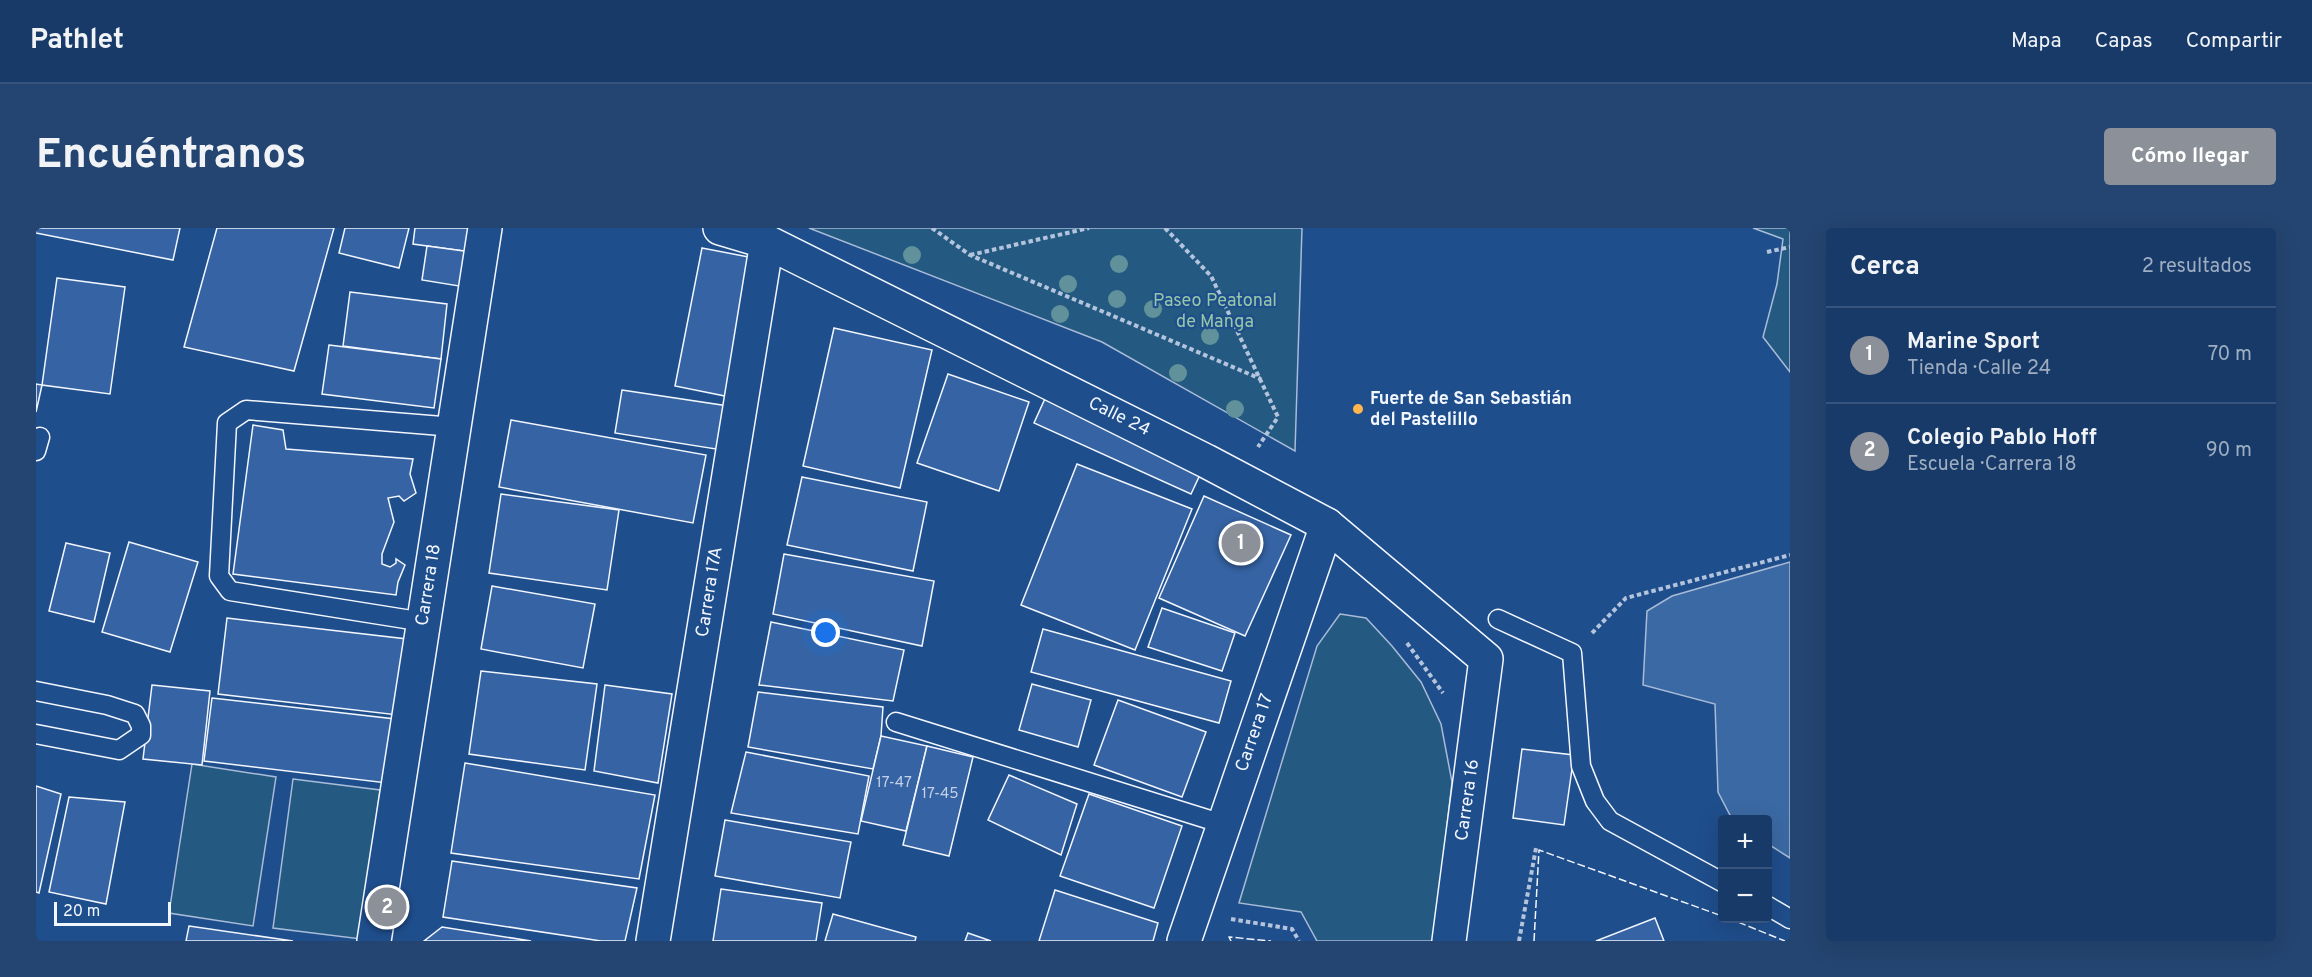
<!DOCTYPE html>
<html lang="es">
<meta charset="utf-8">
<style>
:root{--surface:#173a69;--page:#244571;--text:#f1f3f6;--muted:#9eadc0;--line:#36547d;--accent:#8c9099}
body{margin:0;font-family:Overpass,sans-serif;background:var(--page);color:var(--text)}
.controls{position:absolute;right:18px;bottom:18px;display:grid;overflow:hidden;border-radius:6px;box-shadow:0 6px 24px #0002}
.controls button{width:54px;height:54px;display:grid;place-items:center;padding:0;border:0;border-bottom:2px solid var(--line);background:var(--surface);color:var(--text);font:30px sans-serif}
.scale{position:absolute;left:18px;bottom:15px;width:117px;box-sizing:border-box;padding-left:6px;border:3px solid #f2f6ff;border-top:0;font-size:16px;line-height:21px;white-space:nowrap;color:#f2f6ff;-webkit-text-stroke:4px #1f4e8c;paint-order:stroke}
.you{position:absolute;left:790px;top:405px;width:21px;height:21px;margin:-15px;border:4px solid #fff;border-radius:50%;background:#1a73e8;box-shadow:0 0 0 9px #1a73e833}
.badge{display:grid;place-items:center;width:39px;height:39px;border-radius:50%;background:var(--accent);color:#fff;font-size:20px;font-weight:700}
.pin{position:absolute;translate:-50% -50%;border:3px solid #fff;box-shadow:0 2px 6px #0006}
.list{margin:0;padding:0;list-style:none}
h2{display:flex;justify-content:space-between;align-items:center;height:78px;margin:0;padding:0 24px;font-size:26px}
h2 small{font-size:20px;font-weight:400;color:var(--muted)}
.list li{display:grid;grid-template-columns:39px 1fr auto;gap:18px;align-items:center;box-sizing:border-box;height:96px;padding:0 24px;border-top:2px solid var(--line)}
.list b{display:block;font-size:22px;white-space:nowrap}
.list p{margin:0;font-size:20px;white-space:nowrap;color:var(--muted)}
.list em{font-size:20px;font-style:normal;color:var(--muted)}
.map{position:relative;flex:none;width:1754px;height:713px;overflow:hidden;border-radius:6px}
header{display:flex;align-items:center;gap:36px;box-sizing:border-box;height:84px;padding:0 30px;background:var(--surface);border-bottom:2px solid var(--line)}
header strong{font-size:28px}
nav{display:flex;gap:33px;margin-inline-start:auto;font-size:21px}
.intro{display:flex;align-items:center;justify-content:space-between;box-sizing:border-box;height:144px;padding:0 36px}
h1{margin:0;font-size:42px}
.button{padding:15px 27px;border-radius:6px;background:var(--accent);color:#fff;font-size:21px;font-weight:700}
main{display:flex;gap:36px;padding:0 36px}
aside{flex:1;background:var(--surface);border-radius:6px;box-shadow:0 6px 24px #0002}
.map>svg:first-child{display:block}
.green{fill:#245a82;stroke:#a8bbd7;stroke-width:1.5}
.water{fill:#3b69a3;stroke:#a8bbd7;stroke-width:1.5}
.building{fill:#3563a3;stroke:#f2f6ff;stroke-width:1.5}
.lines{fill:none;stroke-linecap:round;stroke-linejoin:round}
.lane-casing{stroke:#f2f6ff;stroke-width:21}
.street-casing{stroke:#f2f6ff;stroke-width:36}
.path{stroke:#b3c4dc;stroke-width:4;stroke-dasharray:4.5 3;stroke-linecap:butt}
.lane{stroke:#1f4e8c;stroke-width:18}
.street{stroke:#1f4e8c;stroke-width:33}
.fence{stroke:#f2f6ff;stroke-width:1.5;stroke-dasharray:8 3;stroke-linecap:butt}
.tree{fill:#61919a}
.poi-dot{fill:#ffb74d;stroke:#1f4e8c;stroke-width:2}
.labels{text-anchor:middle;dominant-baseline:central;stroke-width:4.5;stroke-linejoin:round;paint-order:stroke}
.number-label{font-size:15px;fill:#c3d1e8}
.park-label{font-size:18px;fill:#97c8a6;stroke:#1f4e8c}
.poi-label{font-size:18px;font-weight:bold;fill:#f2f6ff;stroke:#1f4e8c;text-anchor:start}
.street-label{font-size:18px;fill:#f2f6ff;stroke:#1f4e8c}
</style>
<header>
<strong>Pathlet</strong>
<nav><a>Mapa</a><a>Capas</a><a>Compartir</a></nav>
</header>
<div class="intro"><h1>Encuéntranos</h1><a class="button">Cómo llegar</a></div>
<main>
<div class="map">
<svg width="1754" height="713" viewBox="0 0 1754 713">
<rect width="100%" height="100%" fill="#1f4e8c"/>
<g class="green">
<polygon points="773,0 1266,0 1259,223 1066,114"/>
<polygon points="1717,0 1754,0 1754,144 1727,109 1741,56 1747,11"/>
<polygon points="1304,386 1330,390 1356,418 1385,454 1405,496 1416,554 1398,713 1281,713 1265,684 1203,675 1281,418"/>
<polygon points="156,536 240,549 217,698 133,685"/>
<polygon points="257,551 344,562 325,711 237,700"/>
</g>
<polygon class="water" points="1754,334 1754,630 1732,616 1732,592 1696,591 1682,564 1679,476 1607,457 1611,383 1636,368"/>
<g class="building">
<polygon points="0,0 144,0 137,32 0,5"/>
<polygon points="181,0 298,0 258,143 148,119"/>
<polygon points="309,0 373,0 363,40 303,25"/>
<polygon points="379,0 438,0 435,24 377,16"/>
<polygon points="391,18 435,24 429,59 386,52"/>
<polygon points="666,20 723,31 694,169 639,158"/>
<polygon points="21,50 89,59 74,166 6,157"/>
<polygon points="314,64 411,76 405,131 307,118"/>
<polygon points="798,100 896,122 864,260 767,238"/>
<polygon points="293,117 405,131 398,180 286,166"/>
<polygon points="912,146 993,174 963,263 881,235"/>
<polygon points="0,156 6,157 0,184"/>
<polygon points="586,162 692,178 686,222 579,205"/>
<polygon points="1012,164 1169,236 1155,266 998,195"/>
<polygon points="475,192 670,227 657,295 463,259"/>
<polygon points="217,197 247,202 250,221 377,231 374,246 380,265 368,273 363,268 352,270 358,294 346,326 346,336 354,339 360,335 360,331 369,337 362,354 360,367 197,346"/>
<polygon points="1041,236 1156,281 1099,422 985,377"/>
<polygon points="766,249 891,274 877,343 751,317"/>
<polygon points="465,266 583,282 571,362 453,345"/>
<polygon points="1168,268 1255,307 1209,408 1123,370"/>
<polygon points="93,314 162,334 134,424 66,404"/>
<polygon points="30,315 74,325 58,394 13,383"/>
<polygon points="748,326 898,353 886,418 737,386"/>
<polygon points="456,358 559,376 547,440 445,421"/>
<polygon points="1126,380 1199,405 1186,443 1112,419"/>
<polygon points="191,390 371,411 362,487 182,466"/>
<polygon points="735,394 868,422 857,473 723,457"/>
<polygon points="1007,401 1195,453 1183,495 995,444"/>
<polygon points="445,443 561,456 549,542 433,526"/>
<polygon points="996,456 1055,472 1042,519 983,502"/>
<polygon points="116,457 174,463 166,537 107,531"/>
<polygon points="569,457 636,466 622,555 558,543"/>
<polygon points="722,464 847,479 845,508 837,541 712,519"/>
<polygon points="176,470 359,491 351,555 168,533"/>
<polygon points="1082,472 1170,504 1146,569 1058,537"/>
<polygon points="845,508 891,518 870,603 825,593"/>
<polygon points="891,518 937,529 913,628 867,617"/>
<polygon points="1486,521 1538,527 1528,597 1477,590"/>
<polygon points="710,524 833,548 822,606 695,585"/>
<polygon points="429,535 619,567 603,651 415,625"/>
<polygon points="973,547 1041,576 1025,627 952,592"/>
<polygon points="0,558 25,566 3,665 0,664"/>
<polygon points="1053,566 1146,598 1118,680 1024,648"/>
<polygon points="33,569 89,574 70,676 13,664"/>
<polygon points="689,592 815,614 804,670 679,648"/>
<polygon points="416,633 601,660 589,713 565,713 407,689"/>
<polygon points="685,661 786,675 780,713 677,713"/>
<polygon points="1019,662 1122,695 1117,713 1003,713"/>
<polygon points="797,686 880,709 879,713 789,713"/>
<polygon points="1619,690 1628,713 1560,713"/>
<polygon points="153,698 257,713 150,713"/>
<polygon points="406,699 495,713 388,713"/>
<polygon points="932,705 955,713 929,713"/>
</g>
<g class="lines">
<defs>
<g id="lane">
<polyline points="0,223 4,209"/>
<polyline points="1462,391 1536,425 1545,538 1559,573 1574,593 1686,654"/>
<polyline points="388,394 194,363 183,348 191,195 210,182 418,199"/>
<polyline points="0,463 71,477 99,486 105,498 105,507 83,522 0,506"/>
<polyline points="860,494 1187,596"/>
<polyline points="1732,678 1754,691"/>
</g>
<g id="street">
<polyline points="684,0 731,14 1170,233 1291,297 1450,431 1413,713"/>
<polyline points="338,713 449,0"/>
<polyline points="617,713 731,14"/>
<polyline points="1148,713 1291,297"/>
</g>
</defs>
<use href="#lane" class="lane-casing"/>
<use href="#street" class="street-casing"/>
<g class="path">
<polyline points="896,0 934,27 1225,151"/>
<polyline points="1129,0 1175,48 1242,189 1222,219"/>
<polyline points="1731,24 1754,19"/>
<polyline points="934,27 1053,0"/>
<polyline points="1556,405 1590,370 1754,327"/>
<polyline points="1371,415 1407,465"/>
<polyline points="1195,691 1256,701 1263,713"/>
<polyline points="1483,713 1500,620"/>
</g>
<use href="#lane" class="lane"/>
<use href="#street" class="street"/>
<g class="fence">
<polyline points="1692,690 1749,713"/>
<polyline points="1195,713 1193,709 1235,713"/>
<polyline points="1498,713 1503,622 1686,688"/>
</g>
</g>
<g class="tree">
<circle cx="876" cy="27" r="9"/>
<circle cx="1083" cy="36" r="9"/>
<circle cx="1032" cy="56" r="9"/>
<circle cx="1081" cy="71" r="9"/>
<circle cx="1117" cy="81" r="9"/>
<circle cx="1024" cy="86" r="9"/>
<circle cx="1174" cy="108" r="9"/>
<circle cx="1142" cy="145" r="9"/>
<circle cx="1199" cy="181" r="9"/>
</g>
<circle class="poi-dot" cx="1322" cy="181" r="6"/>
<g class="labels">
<g class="number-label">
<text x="858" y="555">17-47</text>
<text x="904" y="566">17-45</text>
</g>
<g class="park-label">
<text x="1179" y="73">Paseo Peatonal<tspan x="1179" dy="21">de Manga</tspan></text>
</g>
<g class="poi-label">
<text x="1334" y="171">Fuerte de San Sebastián<tspan x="1334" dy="21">del Pastelillo</tspan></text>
</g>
<g class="street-label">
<text transform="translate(1083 189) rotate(26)">Calle 24</text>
<text transform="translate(393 357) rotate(-81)">Carrera 18</text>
<text transform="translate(674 364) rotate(-81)">Carrera 17A</text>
<text transform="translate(1219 505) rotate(-71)">Carrera 17</text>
<text transform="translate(1432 572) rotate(-82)">Carrera 16</text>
</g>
</g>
</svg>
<div class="controls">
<button>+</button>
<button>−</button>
</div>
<div class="scale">20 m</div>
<div class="you"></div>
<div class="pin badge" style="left:1205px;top:315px">1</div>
<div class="pin badge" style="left:351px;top:679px">2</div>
</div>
<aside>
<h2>Cerca<small>2 resultados</small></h2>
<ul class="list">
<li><span class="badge">1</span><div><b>Marine Sport</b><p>Tienda · Calle 24</p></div><em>70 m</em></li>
<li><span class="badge">2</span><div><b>Colegio Pablo Hoff</b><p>Escuela · Carrera 18</p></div><em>90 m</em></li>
</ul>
</aside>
</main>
